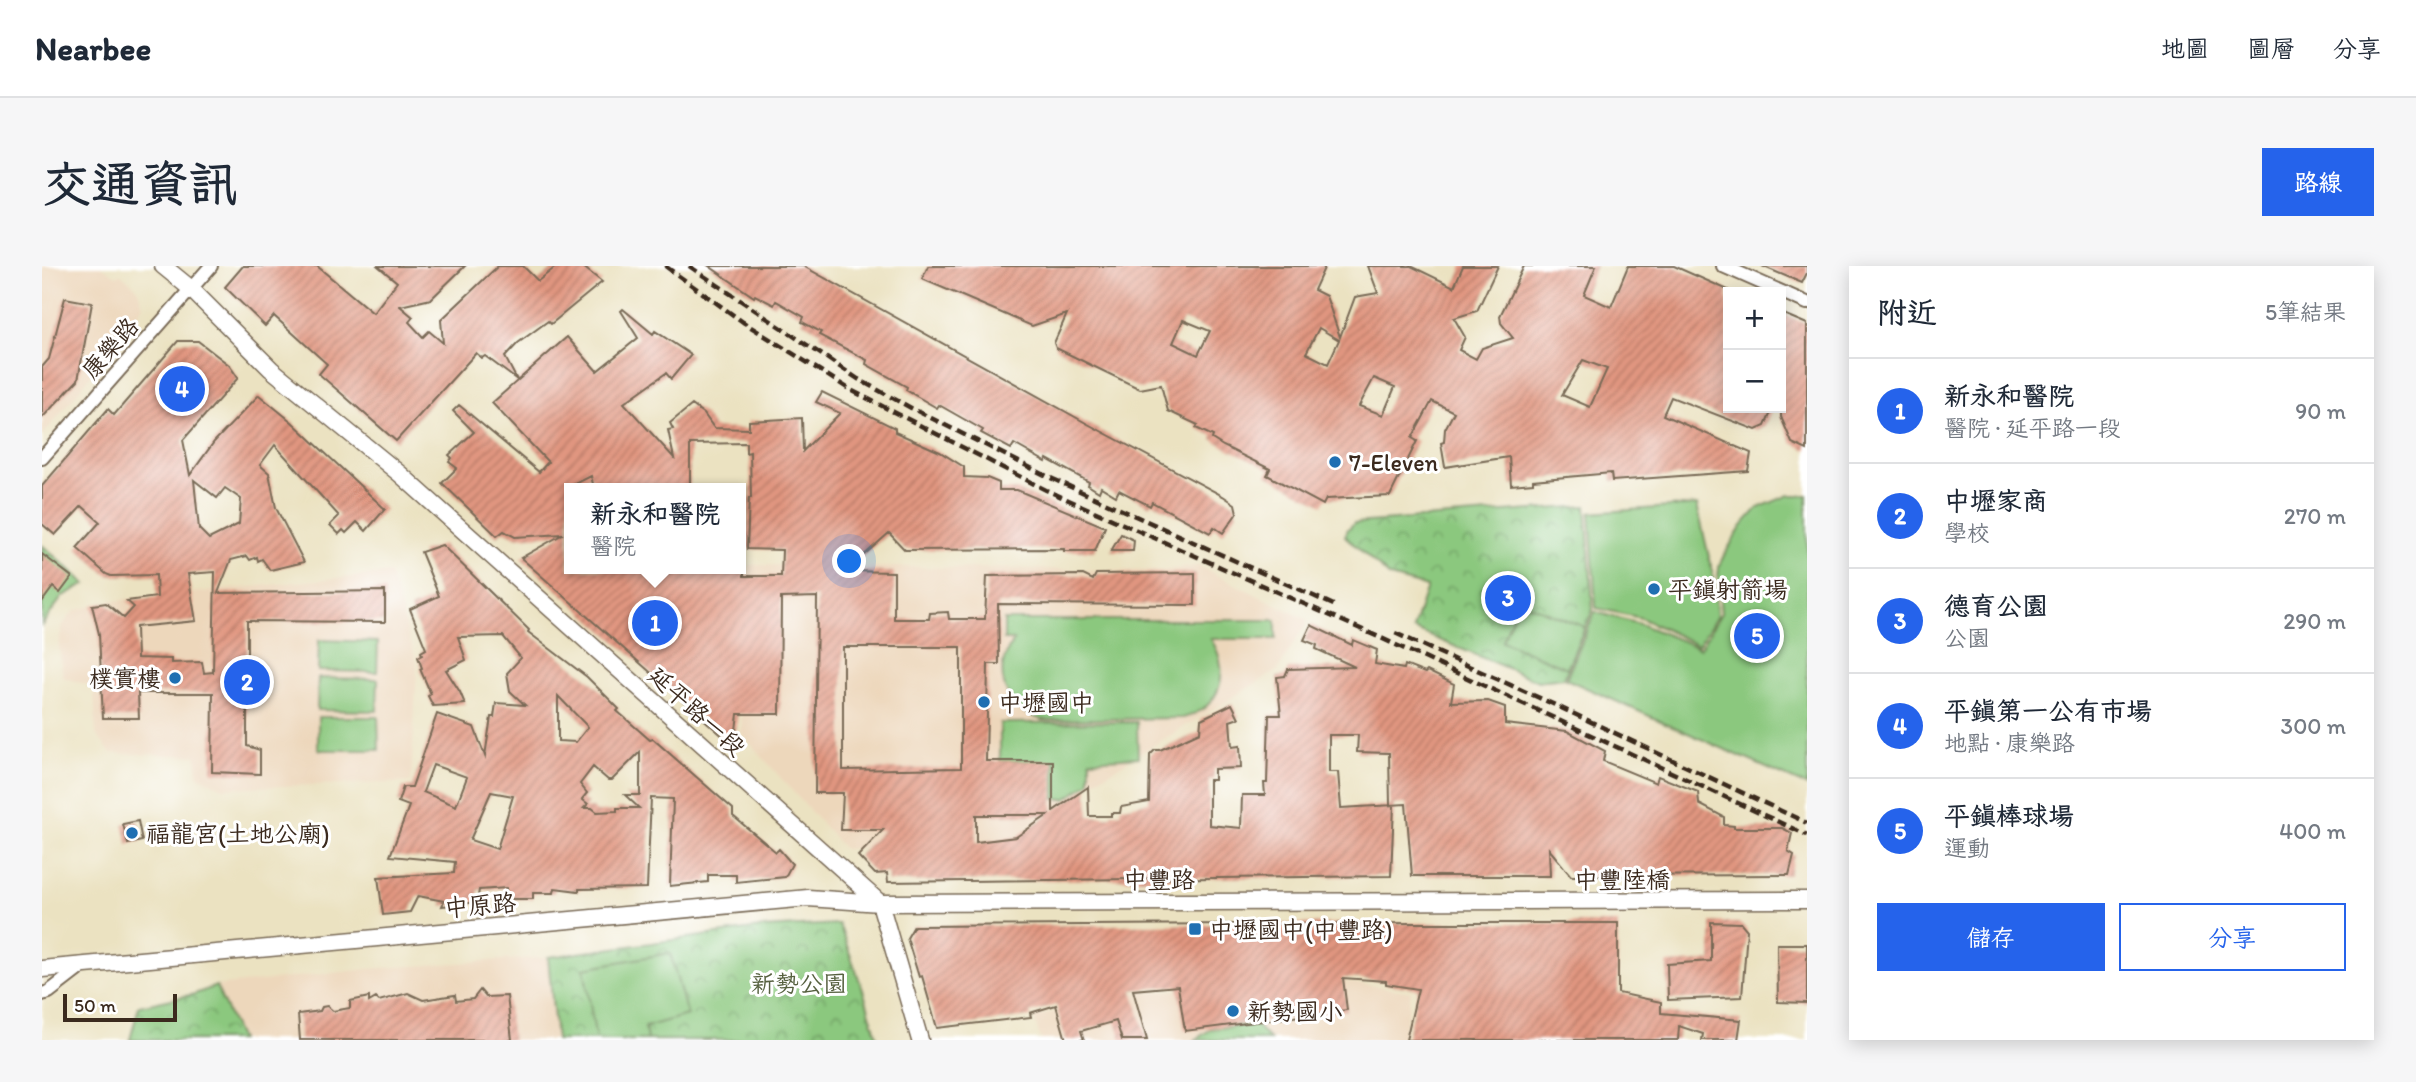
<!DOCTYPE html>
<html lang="zh-TW">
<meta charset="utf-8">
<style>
:root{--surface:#fff;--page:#f6f6f7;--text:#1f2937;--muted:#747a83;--line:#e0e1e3;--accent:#2563eb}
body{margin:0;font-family:Itim,"LXGW WenKai TC",sans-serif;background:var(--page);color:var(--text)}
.controls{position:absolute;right:21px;top:21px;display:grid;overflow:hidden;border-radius:0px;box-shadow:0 4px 18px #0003}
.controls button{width:63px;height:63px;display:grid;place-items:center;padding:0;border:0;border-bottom:2px solid var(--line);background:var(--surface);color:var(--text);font:35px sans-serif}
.scale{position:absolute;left:21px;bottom:18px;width:114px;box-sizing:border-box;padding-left:7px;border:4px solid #3b2a1e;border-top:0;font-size:19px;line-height:24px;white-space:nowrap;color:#3b2a1e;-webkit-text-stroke:5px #fff;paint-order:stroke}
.you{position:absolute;left:808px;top:296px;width:24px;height:24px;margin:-18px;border:5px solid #fff;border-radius:50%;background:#1a73e8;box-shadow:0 0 0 10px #1a73e833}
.badge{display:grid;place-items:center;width:46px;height:46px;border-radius:50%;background:var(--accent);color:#fff;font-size:23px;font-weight:700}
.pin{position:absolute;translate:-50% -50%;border:4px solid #fff;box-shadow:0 2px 7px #0006}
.popup{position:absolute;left:522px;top:217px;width:182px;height:91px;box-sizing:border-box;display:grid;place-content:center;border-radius:0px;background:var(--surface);filter:drop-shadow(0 2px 5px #0005);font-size:23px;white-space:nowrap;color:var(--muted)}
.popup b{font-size:26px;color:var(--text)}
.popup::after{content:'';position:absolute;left:50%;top:100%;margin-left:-14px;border:14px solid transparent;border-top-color:var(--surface)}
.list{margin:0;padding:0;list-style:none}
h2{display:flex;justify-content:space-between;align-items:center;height:91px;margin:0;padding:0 28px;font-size:30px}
h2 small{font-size:23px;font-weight:400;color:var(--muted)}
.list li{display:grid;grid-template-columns:46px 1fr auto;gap:21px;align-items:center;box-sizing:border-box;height:105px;padding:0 28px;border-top:2px solid var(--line)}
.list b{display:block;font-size:26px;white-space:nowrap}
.list p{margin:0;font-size:23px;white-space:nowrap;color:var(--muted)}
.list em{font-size:23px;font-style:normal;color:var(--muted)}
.actions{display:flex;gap:14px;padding:21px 28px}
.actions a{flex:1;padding:16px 0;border:2px solid var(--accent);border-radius:0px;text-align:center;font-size:24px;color:var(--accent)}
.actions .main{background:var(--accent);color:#fff}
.map{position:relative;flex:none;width:1765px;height:774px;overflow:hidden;border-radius:0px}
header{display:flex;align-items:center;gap:42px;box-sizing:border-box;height:98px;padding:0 35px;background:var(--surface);border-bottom:2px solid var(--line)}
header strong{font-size:33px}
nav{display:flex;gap:38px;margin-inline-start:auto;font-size:24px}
.intro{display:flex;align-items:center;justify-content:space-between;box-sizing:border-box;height:168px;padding:0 42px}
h1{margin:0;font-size:49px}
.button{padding:18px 32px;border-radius:0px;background:var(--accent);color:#fff;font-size:24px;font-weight:700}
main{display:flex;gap:42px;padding:0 42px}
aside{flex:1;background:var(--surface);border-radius:0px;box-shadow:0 4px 18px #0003}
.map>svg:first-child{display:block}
.built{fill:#edd7bb}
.park{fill:url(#park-crowns);stroke:#63794e;stroke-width:2}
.garden{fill:#8bc87e;stroke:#63794e;stroke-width:2}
.building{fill:url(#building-hatch);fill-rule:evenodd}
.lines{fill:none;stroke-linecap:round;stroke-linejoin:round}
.street-casing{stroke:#796a57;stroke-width:16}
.secondary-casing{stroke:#796a57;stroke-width:19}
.street{stroke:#fff;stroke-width:12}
.secondary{stroke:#fff;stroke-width:16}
.rail{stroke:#3b2a1e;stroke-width:4.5;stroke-dasharray:10 5;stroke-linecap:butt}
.poi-dot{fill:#1f6fb2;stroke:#fff;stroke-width:2.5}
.labels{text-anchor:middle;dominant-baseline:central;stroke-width:6;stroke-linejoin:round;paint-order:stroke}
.street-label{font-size:24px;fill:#3b2a1e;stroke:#fff}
.poi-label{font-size:24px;fill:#3b2a1e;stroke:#fff;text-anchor:start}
.park-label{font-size:24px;fill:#576140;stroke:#fff}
</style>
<header>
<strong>Nearbee</strong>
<nav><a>地圖</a><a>圖層</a><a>分享</a></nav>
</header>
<div class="intro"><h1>交通資訊</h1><a class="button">路線</a></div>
<main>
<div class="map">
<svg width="1765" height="774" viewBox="0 0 1765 774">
<defs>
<pattern id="park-crowns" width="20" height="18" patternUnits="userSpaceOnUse" patternTransform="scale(1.75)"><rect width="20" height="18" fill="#8bc87e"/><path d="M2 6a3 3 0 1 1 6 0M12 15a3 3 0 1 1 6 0" fill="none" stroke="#73a367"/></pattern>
<pattern id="building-hatch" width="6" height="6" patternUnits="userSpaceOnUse" patternTransform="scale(1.75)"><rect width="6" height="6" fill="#e19680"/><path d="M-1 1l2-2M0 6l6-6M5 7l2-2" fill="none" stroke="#b87b68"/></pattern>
</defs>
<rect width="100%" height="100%" fill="#fff"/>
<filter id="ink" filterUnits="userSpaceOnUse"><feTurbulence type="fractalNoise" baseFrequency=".0143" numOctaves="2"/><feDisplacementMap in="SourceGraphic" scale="14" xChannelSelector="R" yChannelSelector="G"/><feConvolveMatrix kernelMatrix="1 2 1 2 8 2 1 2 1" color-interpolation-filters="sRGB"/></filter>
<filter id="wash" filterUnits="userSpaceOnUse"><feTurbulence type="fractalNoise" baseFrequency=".00686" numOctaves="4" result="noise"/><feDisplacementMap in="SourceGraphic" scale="28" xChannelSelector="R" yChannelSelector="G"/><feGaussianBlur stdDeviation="1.57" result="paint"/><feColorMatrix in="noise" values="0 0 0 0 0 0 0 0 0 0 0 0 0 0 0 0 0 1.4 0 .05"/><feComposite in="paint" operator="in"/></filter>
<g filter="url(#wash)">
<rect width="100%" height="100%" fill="#ebe2c1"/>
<g class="built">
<polygon points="0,0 59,0 74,10 79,8 95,22 101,40 74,78 0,170"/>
<polygon points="707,299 1121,305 1156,300 1266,354 1236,404 1054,514 970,572 802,583 699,467"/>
<polygon points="348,307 375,397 369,516 181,522 156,510 154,490 69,487 54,468 52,421 21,411 17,381 20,360 32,345 69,335"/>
<polygon points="506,691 514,774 198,774 174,720 326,703"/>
<polygon points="1277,711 1369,726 1363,762 1363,774 999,774 992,751 1091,727 1231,718"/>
</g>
<g class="park">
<polygon points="1544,240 1551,344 1522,412 1496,415 1371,363 1385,321 1348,311 1303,270 1306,263 1312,257"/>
<polygon points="0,279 44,318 21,330 0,359"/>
<polygon points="797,658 821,724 836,774 514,774 506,691 719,662"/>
<polygon points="174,720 198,774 88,774 97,740 153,728"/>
</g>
<g class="garden">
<polygon points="1747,229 1765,229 1765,520 1524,413 1553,346 1598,358 1658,382 1679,347 1676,313 1677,300 1682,289 1700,260 1716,242"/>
<polygon points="1655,239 1670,304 1675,350 1656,379 1599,352 1554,342 1548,247"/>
<polygon points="1477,335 1543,361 1525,402 1460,375"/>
<path d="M962,354H1234V373H1169C1189,406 1180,441 1141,452L1001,454C963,444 948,406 972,374H962Z"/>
<polygon points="277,374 336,376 335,406 276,405"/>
<polygon points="276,412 336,413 335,445 275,444"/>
<polygon points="276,451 336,451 337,484 276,484"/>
<polygon points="1095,456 1096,491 1048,494 1048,516 1024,533 1013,533 1013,495 958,495 958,457"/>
<polygon points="628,687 645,749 603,761 605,774 554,774 542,702"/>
<polygon points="1206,759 1215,760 1228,774 1153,774 1169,763"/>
</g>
<g id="blocks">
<g class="building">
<polygon points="201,0 275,0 331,47 355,16 336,0 423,0 389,33 358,40 371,51 367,56 381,71 387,65 401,77 399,54 456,0 481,0 496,15 515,0 540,0 560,16 509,58 506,55 476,77 463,91 475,114 443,90 440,92 434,87 354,175 277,108 285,98 232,50 223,60 183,21"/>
<polygon points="667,0 761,0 1044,157 1181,230 1193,238 1195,247 1181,267 1172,261 1168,267 1110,236 1108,240 1077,224 1074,230 1059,221 1057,226 1046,219 1047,216 1005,193 1004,196 972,178 969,183 939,167 941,164 897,139 895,142 864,124 865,121 824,98 825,94 777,69 779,66 760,56 762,51 734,35 732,39 713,29 712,31"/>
<path d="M886,0H1283L1272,24L1284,30L1298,71L1313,31L1336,27L1326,0H1369L1412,21L1421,0H1456L1435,45L1412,52L1423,71L1417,84L1434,93L1440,82L1471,72L1459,57L1458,50L1482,0H1554L1542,29L1569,41L1586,0H1632L1686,24V142H1731L1723,160L1714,164L1629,131L1621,149L1709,187L1706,205L1570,215L1569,207L1491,214V217L1469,219L1467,191L1403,201L1399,177L1402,176L1403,163L1412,146L1390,135L1370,172L1375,175L1348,230L1284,233L1281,239L1225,209L1228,203L1181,180L1170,173L1171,170L1154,162L1156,159L1126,145L1119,119L1098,123L1014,82L1012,77L1025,48L990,60L880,13ZM1141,54L1168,65L1156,89L1131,77ZM1277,62L1297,74L1286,98L1264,87ZM1541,94L1565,103L1548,141L1520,129ZM1332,112L1353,121L1341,149L1317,140Z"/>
<polygon points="1720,0 1765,0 1765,7 1760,17"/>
<polygon points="23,32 50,37 36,114 0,152 0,101 7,93"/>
<path d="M581,43L611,68L613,65L649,89L629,113L624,107L582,137L632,192L626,164L631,163L628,157L650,139L662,148L672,162L707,163V155L760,152L761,185L798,147L774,136L780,126L853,162V166L898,186L922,201V211L945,212L957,217V224H975L1063,261L1053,285H1022V283L863,284L847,267L804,305L852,306V353H887L888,347L906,346L907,353H943L945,310L1041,309L1051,314L1054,308L1153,307V339L956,338L957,398H946L944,495H1011V545L1046,521L1047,550H1069V547H1078L1079,541L1107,536L1108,489L1113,484H1118L1158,466L1159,453L1190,438L1197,452L1188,455L1190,481L1198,480L1199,502L1172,503V514H1167V559L1199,562L1200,529H1223L1222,517H1225L1227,449H1239L1235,411L1243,410L1246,403L1313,401L1274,383L1275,379L1262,374L1269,359L1310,379L1311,374L1335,384L1333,398L1362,403L1363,399L1383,407L1385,405L1412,418L1409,436L1446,435L1463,441V458L1525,465L1563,485L1561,495L1614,517L1616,510L1656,526L1657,538L1682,551V559L1692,560V562H1740L1750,567L1746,585L1752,589L1747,609L1529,610L1507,583L1508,610H1370L1364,538L1348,539L1347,487L1315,486L1316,469H1287V506H1296L1299,542L1352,539L1349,610L846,616L845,607L833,608L816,590L841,564H799L801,527H773L775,331L739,332L738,448H696L692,480L479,292L521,268L473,271L462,265L455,270L400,217L415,202L407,196L410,192L407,189L432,166L411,145L417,139L497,206L506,196L450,137L525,71L555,105L596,72L579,45ZM704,177V187L708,186L709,232H707L705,283L740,284L739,310H702V303H527V221L549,210L552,222H648V178ZM801,381H919V502L801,504ZM934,549H1006L974,571L934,576Z"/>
<polygon points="1739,47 1765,58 1765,184 1750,177 1739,151"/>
<path d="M136,75H156L187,99L196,112L141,174L148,209L172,176L217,129L250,156L343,243L324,265L315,256L304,267L301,264L297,268L288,259L297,250L233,179L218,199L227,207L234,242L262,296L228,304L220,293L216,295L215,291L208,294L205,290L189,294L176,327L343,325V356L205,355V480L218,484V508L170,506L171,427H96L97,452H61L57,368L50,339L64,337L82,352L92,341L85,335L115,331L114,309L69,310L64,308L35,282L58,256L40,240L13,269L0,258V220L66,143L72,149ZM152,214L175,232L183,222L199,233L197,258L167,273L157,263ZM173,306L171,406L162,407L160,396L129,397V393L95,392L94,361L154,355L146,308Z"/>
<polygon points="1079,268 1092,274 1091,285 1069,285"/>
<path d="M400,279L487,364L486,366L545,411L577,443L575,445L608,474L611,473L691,543V550L734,586L737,583L750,598L743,611L694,616V609H666V616L628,620L631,533L609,532L605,622L537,623V625L513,622L512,627H491V633H465L464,622L437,624L435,636L400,640L402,635L376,630L368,646L341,649L336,611L412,607L413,596L348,590L367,540L356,536L361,521H370L395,448L432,461L443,490L449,451H452L454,437L483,439L468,425L465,407L479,392L461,370L416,371L424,394L404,404L418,426L423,438L391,440L386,430L389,428L378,403L380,402L376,391L380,389L379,386L384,383L368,343L397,330L379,286ZM516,430L546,461L534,476L516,475ZM598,486V529H583L597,542H575V545L555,546L550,542H542L546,538L540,533L545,527L538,518L551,501L566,514H570ZM391,499L425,511L414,540L381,526ZM449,526L471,530L455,583L428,574Z"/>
<polygon points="0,288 30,311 18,327 11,321 0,336"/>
<polygon points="96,555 100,575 86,578 81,558"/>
<polygon points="1669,656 1699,657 1705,664 1700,731 1626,734 1625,698 1669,695"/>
<polygon points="1379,657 1576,657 1576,727 1619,736 1619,747 1699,754 1696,774 1660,774 1661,768 1637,760 1636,774 1364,774 1376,723 1344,718 1344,715 1301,712 1305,744 1143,765 1136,720 1091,724 1105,774 1080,774 1074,755 1039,765 1042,774 1024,774 1014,739 988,747 989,751 895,762 880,710 877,711 865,672 872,660"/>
<polygon points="1735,678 1765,678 1765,737 1736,736"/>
<polygon points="438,724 444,731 465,730 470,774 258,774 256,748 278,745 280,741 285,740 291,745 308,742 308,735 327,731 327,736 334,732 337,735 366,727 381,734 413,729 414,735 431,733"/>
</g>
</g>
</g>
<g filter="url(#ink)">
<use href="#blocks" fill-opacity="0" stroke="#796a57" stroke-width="2"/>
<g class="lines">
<defs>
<g id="street">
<polyline points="1681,0 1765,37"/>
<polyline points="0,192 169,0"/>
<polyline points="0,728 7,726 42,699"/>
</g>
<g id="secondary">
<polyline points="121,0 148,22 229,103 358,208 838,637 878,774"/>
<polyline points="0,703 766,632 838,637 1765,634"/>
</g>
</defs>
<use href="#street" class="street-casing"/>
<use href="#secondary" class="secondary-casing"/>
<use href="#street" class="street"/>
<use href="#secondary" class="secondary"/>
<g class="rail">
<polyline points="623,0 701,56 807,123 1004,224 1339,372 1765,569"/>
<polyline points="647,0 816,113 869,142 1011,213 1296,341"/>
<polyline points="1353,367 1513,439 1765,557"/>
</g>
</g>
</g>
<g class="poi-dot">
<circle cx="1293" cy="196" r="7"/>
<circle cx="1612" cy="323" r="7"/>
<circle cx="133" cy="412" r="7"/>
<circle cx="942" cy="436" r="7"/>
<circle cx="90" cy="567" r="7"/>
<rect x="1146" y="656" width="14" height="14" rx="3.5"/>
<circle cx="1191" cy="745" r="7"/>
</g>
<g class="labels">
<g class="street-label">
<text transform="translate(68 82) rotate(-49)">康樂路</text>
<text transform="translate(655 445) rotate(42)">延平路一段</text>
<text x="1117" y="613">中豐路</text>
<text x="1580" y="613">中豐陸橋</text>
<text transform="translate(438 639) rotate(-5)">中原路</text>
</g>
<g class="poi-label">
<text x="1307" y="196">7-Eleven</text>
<text x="1626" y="323">平鎮射箭場</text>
<text x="119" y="412" text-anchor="end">樸實樓</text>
<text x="956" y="436">中壢國中</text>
<text x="104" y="567">福龍宮(土地公廟)</text>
<text x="1167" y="663">中壢國中(中豐路)</text>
<text x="1205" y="745">新勢國小</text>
</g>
<g class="park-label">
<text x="757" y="717">新勢公園</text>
</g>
</g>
</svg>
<div class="controls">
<button>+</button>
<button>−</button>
</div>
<div class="scale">50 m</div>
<div class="you"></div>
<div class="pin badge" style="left:613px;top:357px">1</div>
<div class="popup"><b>新永和醫院</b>醫院</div>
<div class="pin badge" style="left:205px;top:416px">2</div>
<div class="pin badge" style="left:1466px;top:332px">3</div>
<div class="pin badge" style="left:140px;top:123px">4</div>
<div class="pin badge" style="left:1715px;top:370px">5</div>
</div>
<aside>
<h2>附近<small>5筆結果</small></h2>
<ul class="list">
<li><span class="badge">1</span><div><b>新永和醫院</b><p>醫院 · 延平路一段</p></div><em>90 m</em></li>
<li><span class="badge">2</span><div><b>中壢家商</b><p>學校</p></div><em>270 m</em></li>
<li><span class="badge">3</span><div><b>德育公園</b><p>公園</p></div><em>290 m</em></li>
<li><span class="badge">4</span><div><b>平鎮第一公有市場</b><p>地點 · 康樂路</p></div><em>300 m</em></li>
<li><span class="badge">5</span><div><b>平鎮棒球場</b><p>運動</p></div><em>400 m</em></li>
</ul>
<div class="actions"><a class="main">儲存</a><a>分享</a></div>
</aside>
</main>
